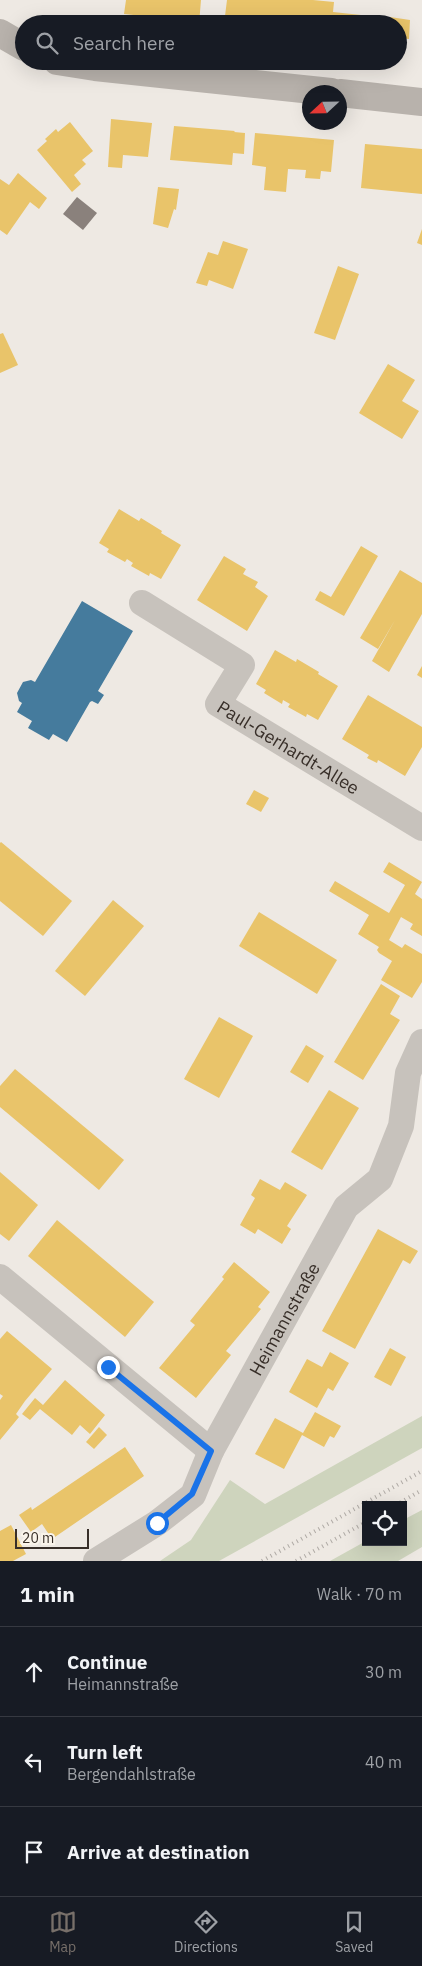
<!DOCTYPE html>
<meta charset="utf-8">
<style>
:root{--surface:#171b24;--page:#242831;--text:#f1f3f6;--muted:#9ea1a6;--line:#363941;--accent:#78706a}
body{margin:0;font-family:"IBM Plex Sans",sans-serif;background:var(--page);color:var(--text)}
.controls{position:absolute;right:15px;bottom:15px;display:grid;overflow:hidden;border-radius:0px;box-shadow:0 5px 20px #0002}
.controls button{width:45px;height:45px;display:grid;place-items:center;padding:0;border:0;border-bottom:1px solid var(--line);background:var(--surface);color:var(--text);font:25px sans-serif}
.compass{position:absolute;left:302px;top:85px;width:45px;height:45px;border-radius:50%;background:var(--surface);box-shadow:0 5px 20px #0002;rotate:248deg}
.scale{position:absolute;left:15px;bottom:12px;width:74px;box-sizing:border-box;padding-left:5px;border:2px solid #382f29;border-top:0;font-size:14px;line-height:18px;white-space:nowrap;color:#382f29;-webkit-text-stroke:4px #faf4eb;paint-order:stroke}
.stop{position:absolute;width:15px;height:15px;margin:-11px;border:4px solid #1a73e8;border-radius:50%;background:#fff}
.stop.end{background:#1a73e8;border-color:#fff;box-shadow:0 1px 5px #0008}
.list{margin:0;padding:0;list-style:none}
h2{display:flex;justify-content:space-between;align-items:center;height:65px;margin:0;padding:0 20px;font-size:21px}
h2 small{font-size:16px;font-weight:400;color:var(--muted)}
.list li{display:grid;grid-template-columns:32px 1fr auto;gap:15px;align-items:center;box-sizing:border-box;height:90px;padding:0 20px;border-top:1px solid var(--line)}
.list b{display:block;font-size:19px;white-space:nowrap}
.list p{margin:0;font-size:16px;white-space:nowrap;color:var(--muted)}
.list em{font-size:16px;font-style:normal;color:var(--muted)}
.icon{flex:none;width:28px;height:28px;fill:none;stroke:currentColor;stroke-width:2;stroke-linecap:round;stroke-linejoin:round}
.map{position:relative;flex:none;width:422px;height:1561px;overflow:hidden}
.search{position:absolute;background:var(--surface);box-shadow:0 5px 20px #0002;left:15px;right:15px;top:15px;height:55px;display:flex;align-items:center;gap:12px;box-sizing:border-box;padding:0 18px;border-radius:28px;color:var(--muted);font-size:19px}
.sheet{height:335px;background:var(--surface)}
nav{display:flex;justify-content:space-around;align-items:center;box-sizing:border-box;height:70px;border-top:1px solid var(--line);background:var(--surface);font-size:14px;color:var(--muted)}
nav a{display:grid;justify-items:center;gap:2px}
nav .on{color:var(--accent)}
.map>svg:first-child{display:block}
.green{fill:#ced4bd}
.homes{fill:#e9c46a}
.public{fill:#457b9d}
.industry{fill:#8a817c}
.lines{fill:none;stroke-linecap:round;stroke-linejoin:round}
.street{stroke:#c7c2bc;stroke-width:26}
.secondary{stroke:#b8b2ac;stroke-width:28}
.rail{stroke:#afaaa5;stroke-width:4;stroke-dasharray:1 4;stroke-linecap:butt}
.route{stroke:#1a73e8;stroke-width:6}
.labels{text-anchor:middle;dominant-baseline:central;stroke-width:5;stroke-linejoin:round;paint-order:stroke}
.street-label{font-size:18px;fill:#382f29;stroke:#faf4eb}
</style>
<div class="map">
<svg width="422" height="1561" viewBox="0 0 422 1561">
<rect width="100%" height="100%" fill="#eee9e3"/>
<g class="green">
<polygon points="422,1416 422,1448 219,1561 160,1561 191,1540 230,1480 265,1504"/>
<polygon points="422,1510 422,1547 398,1561 330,1561 366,1541 403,1542 403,1520"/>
</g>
<g class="homes">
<polygon points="126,0 201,0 199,24 161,24 162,18 124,14"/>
<polygon points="227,0 313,0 334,2 333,12 389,18 388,24 224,24"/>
<polygon points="390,17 410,20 409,39 398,38 398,24 390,24"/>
<polygon points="111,119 152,123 148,157 123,155 122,168 108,167"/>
<polygon points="70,122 93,151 82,160 86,164 74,175 81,184 72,192 37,150 47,141 45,139 56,129 58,132"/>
<polygon points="174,126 235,131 234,132 245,133 244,154 233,153 232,165 170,160"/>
<polygon points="255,133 334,140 331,172 321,171 320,179 305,178 306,170 288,169 286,192 264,190 266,167 252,165"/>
<polygon points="365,144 422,149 422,194 361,188"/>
<polygon points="18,173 47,198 39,209 30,202 7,235 0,230 0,179 9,185"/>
<polygon points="158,187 179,189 176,210 174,209 168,228 153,224"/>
<polygon points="422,229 422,245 417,243"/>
<polygon points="223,241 248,249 233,289 209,280 207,286 196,283 208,252 218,255"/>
<polygon points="338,266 359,274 335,340 314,333"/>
<polygon points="3,333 18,365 0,373 0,334"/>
<polygon points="388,364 415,380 402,401 419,411 402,439 359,413"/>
<polygon points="119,509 139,521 141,518 162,531 161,533 181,545 161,579 150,573 149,576 131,566 133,563 127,559 125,562 107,552 109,549 99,543"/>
<polygon points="361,546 378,556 344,616 315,600 320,591 331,597"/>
<polygon points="224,556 246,569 243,574 258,582 255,587 268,596 247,631 197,600"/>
<polygon points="400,570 422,583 422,614 389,672 372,661 395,620 378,649 360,638"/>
<polygon points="275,650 296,662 297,659 319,672 318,674 338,686 318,720 307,714 306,717 288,707 290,704 283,700 282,704 264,693 266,690 256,684"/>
<polygon points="422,666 422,678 417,675"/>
<polygon points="368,695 422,727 422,747 405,776 378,760 377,763 367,758 369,755 342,739"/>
<polygon points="254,790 269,798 261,812 246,804"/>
<polygon points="1,842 72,901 43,936 0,901 0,843"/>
<polygon points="389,862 422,882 415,894 422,899 422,936 410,929 413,924 401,917 389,940 402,948 405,944 422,954 422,982 412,998 381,980 392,961 379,953 377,950 379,947 358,934 369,915 329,891 335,881 389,913 405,885 383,872"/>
<polygon points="113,900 144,926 85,996 55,971"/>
<polygon points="259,912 337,960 317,994 239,946"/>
<polygon points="381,984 400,996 390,1014 400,1020 363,1080 334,1062"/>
<polygon points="219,1017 253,1036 219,1098 184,1079"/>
<polygon points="306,1045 324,1056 308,1083 290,1072"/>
<polygon points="15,1069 124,1160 99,1190 0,1107 0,1086"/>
<polygon points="329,1090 359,1108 322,1170 291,1152"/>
<polygon points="0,1172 38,1205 9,1241 0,1234"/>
<polygon points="260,1179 280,1190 285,1182 307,1195 287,1226 291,1229 282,1244 258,1229 255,1234 240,1225 255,1198 251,1195"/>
<polygon points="57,1220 154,1302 125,1337 28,1256"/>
<polygon points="378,1229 418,1251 410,1264 403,1260 355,1349 322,1331"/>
<polygon points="234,1262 270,1292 258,1307 261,1309 226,1351 231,1355 196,1398 159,1368 195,1325 190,1321 224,1279 222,1277"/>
<polygon points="7,1331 52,1369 25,1401 16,1414 19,1417 0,1440 0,1400 3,1396 0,1394 0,1339"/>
<polygon points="390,1348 406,1357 391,1386 374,1377"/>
<polygon points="330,1352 349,1363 333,1391 328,1388 317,1408 289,1392 307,1359 322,1367"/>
<polygon points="65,1380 105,1415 90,1434 80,1425 72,1435 40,1409 30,1420 22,1414 35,1398 43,1405"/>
<polygon points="315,1412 341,1426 334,1438 330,1436 324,1447 302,1435 284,1469 255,1454 275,1418 303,1433"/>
<polygon points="99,1427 107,1435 94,1449 86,1442"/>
<polygon points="125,1447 144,1476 52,1539 42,1524 31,1532 19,1515 31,1507 32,1510"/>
<polygon points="11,1525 26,1554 13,1561 0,1561 0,1531"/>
</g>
<polygon class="public" points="82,601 133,631 98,691 104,695 98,704 92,701 90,702 67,742 53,734 49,740 28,728 32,721 17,712 22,703 19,701 17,693 23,682 31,680 35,682"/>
<polygon class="industry" points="77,197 97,213 83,230 63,214"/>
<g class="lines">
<g class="street">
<path id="s1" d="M142,603L242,665L218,704L422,828"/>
<polyline points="0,1277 211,1451"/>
<path id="s2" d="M96,1561L157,1523L193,1495L211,1451L346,1207L380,1179L401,1126L408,1073L422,1042"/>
</g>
<g class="secondary">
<polyline points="0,33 24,47"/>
<polyline points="57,61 95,67 331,92"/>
<polyline points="340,93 422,102"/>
</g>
<g class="rail">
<polyline points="396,1505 422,1490"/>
<polyline points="262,1561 422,1471"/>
<polyline points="296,1561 366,1522"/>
</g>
</g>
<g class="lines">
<polyline class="route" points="108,1367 211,1451 192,1494 157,1523"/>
</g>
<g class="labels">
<g class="street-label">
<text stroke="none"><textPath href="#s1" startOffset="246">Paul-Gerhardt-Allee</textPath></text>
<text stroke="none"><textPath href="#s2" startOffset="316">Heimannstraße</textPath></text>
</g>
</g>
</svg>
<div class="controls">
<button><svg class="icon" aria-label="locate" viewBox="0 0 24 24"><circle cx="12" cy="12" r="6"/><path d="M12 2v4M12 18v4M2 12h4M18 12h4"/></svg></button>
</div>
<svg class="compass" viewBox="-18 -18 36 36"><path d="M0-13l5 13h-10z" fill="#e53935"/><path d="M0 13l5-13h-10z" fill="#9ea1a6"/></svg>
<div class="scale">20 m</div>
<div class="stop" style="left:157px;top:1523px"></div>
<div class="stop end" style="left:108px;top:1367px"></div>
<div class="search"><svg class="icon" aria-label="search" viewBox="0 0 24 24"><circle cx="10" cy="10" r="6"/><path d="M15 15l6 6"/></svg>Search here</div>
</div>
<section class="sheet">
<h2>1 min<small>Walk · 70 m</small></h2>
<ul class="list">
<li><svg class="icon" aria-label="ahead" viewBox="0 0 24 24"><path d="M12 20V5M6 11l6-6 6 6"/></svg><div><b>Continue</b><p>Heimannstraße</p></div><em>30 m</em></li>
<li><svg class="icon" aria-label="left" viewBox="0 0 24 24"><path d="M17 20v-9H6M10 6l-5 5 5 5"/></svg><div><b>Turn left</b><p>Bergendahlstraße</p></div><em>40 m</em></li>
<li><svg class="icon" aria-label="arrive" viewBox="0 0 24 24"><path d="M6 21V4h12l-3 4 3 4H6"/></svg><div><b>Arrive at destination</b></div></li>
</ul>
</section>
<nav>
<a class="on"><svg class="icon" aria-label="map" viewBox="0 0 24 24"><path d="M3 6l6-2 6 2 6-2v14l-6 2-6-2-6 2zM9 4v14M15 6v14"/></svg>Map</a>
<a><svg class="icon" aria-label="directions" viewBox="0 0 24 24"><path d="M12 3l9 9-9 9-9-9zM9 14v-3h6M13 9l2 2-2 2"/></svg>Directions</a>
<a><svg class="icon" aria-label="saved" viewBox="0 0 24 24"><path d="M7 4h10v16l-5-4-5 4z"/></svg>Saved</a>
</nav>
